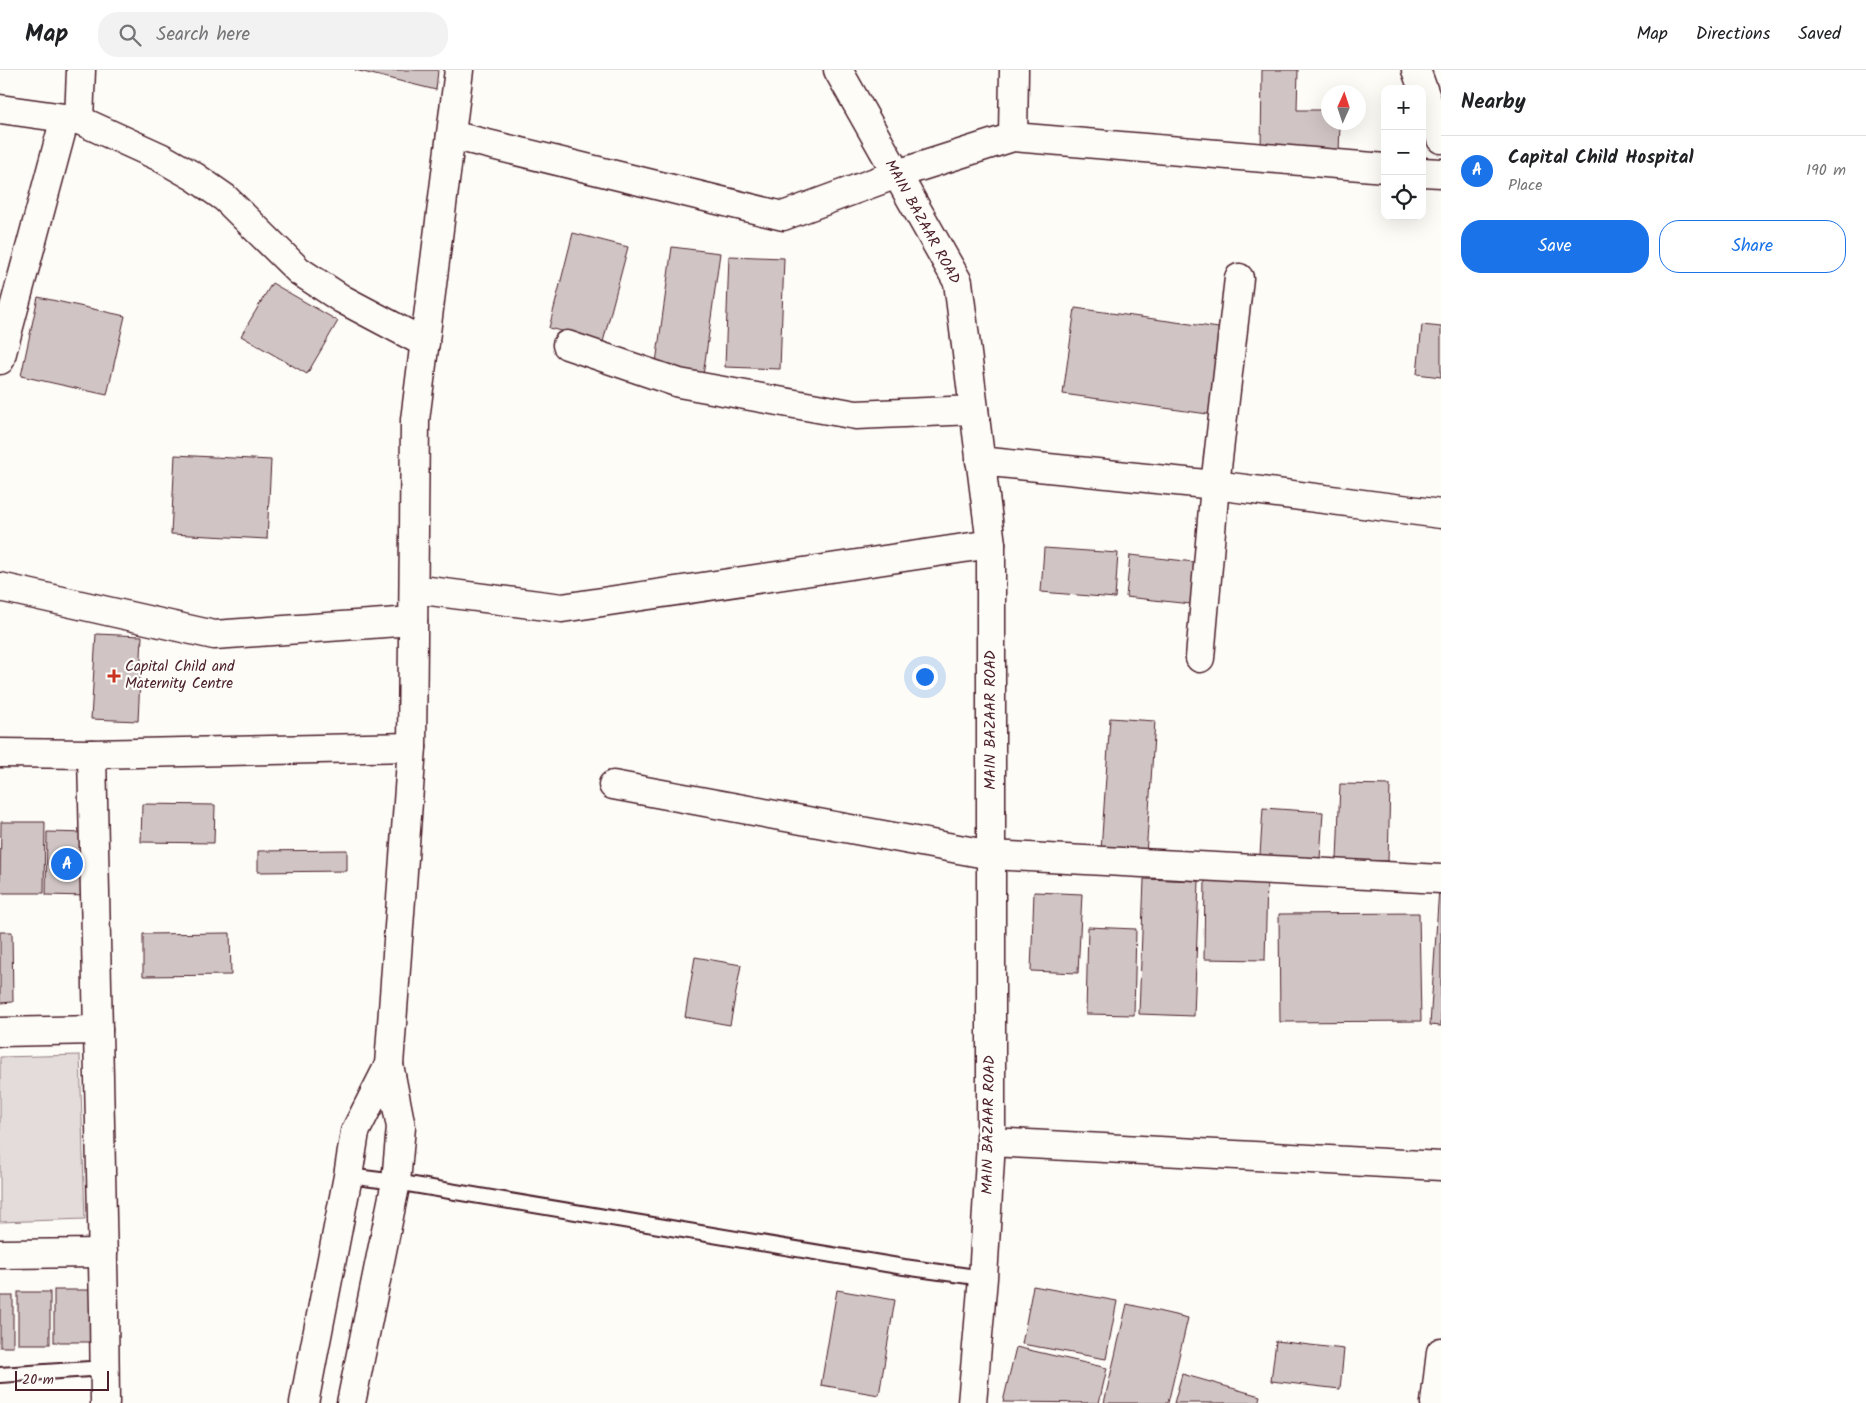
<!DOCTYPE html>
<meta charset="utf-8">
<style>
:root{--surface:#fff;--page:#f2f2f2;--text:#202124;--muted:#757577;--line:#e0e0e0;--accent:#1a73e8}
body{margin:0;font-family:Kalam,sans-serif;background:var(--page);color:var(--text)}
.controls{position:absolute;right:15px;top:15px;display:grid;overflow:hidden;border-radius:10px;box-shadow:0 5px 20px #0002}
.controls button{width:45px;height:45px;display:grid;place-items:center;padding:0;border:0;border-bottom:1px solid var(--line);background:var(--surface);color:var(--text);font:25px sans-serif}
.compass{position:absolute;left:1321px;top:15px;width:45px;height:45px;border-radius:50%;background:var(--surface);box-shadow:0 5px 20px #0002;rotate:3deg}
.scale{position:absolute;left:15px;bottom:12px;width:94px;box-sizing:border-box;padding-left:5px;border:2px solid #4a1f2b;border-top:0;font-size:14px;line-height:18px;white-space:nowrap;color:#4a1f2b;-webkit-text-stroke:4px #fdfcf7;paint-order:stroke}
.you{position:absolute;left:924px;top:606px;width:18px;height:18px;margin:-12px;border:4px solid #fff;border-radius:50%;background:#1a73e8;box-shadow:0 0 0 8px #1a73e833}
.badge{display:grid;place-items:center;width:32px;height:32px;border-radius:50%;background:var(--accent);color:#fff;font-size:16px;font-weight:700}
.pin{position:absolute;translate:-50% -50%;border:2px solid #fff;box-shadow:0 1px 5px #0006}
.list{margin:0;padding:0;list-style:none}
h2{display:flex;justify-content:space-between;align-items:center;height:65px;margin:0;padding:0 20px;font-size:21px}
h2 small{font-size:16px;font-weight:400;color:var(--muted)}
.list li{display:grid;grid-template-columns:32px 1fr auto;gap:15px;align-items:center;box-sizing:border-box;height:70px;padding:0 20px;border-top:1px solid var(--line)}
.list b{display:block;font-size:19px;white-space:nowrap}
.list p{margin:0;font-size:16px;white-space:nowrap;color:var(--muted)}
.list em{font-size:16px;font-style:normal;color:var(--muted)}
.actions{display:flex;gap:10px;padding:15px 20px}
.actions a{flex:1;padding:11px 0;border:1px solid var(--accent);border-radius:20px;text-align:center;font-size:18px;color:var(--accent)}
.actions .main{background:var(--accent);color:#fff}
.icon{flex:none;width:28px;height:28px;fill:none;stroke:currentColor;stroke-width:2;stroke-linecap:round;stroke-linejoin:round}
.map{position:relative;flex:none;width:1441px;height:1333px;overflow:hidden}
header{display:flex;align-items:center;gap:30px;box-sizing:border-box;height:70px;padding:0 25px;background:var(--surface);border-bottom:1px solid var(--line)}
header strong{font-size:24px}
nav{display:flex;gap:28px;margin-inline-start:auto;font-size:18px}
.search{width:350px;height:45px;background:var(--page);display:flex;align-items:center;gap:12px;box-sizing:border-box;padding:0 18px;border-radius:20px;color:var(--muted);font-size:19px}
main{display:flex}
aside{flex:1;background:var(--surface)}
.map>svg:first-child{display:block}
.green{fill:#e3dcda;stroke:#967e82}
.building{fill:#d0c5c4;stroke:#4a1f2b}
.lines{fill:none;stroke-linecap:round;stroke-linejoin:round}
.lane-casing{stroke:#4a1f2b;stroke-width:18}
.street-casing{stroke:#4a1f2b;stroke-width:31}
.secondary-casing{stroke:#4a1f2b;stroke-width:31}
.lane{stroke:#fdfcf7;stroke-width:14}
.street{stroke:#fdfcf7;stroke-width:28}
.secondary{stroke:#fdfcf7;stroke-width:28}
.poi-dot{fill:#c8321e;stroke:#fdfcf7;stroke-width:2}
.labels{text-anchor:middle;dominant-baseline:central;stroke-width:4.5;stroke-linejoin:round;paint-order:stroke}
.street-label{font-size:15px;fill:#4a1f2b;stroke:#fdfcf7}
.poi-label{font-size:15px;fill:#4a1f2b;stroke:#fdfcf7;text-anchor:start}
</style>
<header>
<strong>Map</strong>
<div class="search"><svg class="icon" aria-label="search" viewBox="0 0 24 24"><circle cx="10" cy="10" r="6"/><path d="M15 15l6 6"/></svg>Search here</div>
<nav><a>Map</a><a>Directions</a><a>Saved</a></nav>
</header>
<main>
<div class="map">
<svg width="1441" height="1333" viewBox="0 0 1441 1333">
<rect width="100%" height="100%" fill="#fdfcf7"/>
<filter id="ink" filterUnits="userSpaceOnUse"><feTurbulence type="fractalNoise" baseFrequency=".02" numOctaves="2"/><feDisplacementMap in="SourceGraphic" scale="10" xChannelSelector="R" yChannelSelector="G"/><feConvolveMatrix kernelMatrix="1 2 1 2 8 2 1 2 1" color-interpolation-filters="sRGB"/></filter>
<g filter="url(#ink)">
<polygon class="green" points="80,985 85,1149 0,1152 0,987"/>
<g class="building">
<polygon points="355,0 438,0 436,20"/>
<polygon points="1262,0 1298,0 1297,40 1328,40 1328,52 1340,52 1339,83 1261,82"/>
<polygon points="573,163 628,177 603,272 549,258"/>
<polygon points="672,177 720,183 703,306 655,300"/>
<polygon points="729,186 784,188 780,299 725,297"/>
<polygon points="272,213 338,251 307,304 241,266"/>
<polygon points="38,227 125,246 107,325 21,306"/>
<polygon points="1075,238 1226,259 1215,345 1063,324"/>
<polygon points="1422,255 1441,257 1441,307 1417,304"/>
<polygon points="175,385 271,390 267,469 171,464"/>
<polygon points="1044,478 1118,483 1115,528 1041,522"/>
<polygon points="1130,485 1204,493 1200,535 1126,527"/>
<polygon points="96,564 142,566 138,651 91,649"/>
<polygon points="1110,648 1155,651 1146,785 1101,781"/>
<polygon points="1340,714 1390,715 1388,791 1337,790"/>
<polygon points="142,734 215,735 214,773 141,772"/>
<polygon points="1263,738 1323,742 1320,789 1260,785"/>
<polygon points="1,752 45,752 44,823 0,823"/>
<polygon points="47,762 88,763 87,826 46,825"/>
<polygon points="347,780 347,801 258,802 258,781"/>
<polygon points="1205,807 1267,809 1265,890 1204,889"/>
<polygon points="1144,809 1199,811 1194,946 1139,944"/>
<polygon points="1439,818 1441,818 1441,956 1430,955"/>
<polygon points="1034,822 1082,824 1078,903 1031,901"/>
<polygon points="1419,843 1421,951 1280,952 1279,844"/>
<polygon points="1088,857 1136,859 1134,945 1086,944"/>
<polygon points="0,862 12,862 13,932 0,933"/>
<polygon points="230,863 231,905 143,906 143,864"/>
<polygon points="695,887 741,895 730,955 685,947"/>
<polygon points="1033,1216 1117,1231 1106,1289 1022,1274"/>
<rect x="54" y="1220" width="38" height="52"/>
<polygon points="837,1220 895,1230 879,1325 821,1315"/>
<rect x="18" y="1222" width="32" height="52"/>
<rect x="0" y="1226" width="13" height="51"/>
<polygon points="1127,1234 1188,1248 1168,1333 1104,1333"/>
<polygon points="1276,1271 1344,1279 1340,1319 1271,1311"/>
<polygon points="1016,1277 1107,1298 1099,1333 1003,1332"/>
<polygon points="1182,1304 1260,1326 1258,1333 1174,1333"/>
</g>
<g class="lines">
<defs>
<g id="lane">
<polyline points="348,1106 396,1112 904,1197 983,1208"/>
<polyline points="0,1305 105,1298"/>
</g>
<g id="street">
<polyline points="838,0 958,212 991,474 991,1072 983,1208 972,1333"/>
<polyline points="1416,0 1441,69"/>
<polyline points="0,39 79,50 160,87 195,107 225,128 299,201 342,229 425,273"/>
<polyline points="79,50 81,0"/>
<polyline points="451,65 783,146 897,104 1013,67 1385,98"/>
<polyline points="1013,67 1014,0"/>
<polyline points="1422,102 1441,103"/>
<polyline points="567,275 679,313 856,345 974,340"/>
<polyline points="0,290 65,48"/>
<polyline points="980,391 1215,415 1441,444"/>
<polyline points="0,517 214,565 413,551"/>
<polyline points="414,519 562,538 991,474"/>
<polyline points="1200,588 1215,415 1239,208"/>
<polyline points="0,683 92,684 412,677"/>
<polyline points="92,684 104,1240 105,1333"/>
<polyline points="613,715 991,785 1441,809"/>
<polyline points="0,962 98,960"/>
<polyline points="991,1072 1441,1096"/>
<polyline points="0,1184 103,1183"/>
<polyline points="1435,1333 1441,1282"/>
</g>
<g id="secondary">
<polyline points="304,1333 348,1106 355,1062 389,995"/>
<polyline points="351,1333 396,1112 401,1057 389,995 412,677 415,350 459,0"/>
</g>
</defs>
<use href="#lane" class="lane-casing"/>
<use href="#street" class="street-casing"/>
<use href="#secondary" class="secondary-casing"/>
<use href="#lane" class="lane"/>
<use href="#street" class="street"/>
<use href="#secondary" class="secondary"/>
</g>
</g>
<path class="poi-dot" d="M111.5 598.5h5v5h5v5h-5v5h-5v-5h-5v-5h5z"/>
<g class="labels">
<g class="street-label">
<text transform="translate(922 152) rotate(61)">MAIN BAZAAR ROAD</text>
<text transform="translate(991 650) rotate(-90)">MAIN BAZAAR ROAD</text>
<text transform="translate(989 1055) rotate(-89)">MAIN BAZAAR ROAD</text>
</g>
<g class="poi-label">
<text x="125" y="597">Capital Child and<tspan x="125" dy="17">Maternity Centre</tspan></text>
</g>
</g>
</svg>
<div class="controls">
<button>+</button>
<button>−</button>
<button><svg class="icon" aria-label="locate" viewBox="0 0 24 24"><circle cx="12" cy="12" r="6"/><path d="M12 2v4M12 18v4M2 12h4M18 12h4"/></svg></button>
</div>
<svg class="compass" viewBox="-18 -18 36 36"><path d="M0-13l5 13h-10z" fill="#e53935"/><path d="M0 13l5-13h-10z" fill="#757577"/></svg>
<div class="scale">20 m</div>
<div class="you"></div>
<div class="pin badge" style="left:67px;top:794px">A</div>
</div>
<aside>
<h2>Nearby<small></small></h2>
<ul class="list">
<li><span class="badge">A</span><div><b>Capital Child Hospital</b><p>Place</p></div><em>190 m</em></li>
</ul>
<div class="actions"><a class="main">Save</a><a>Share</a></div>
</aside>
</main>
